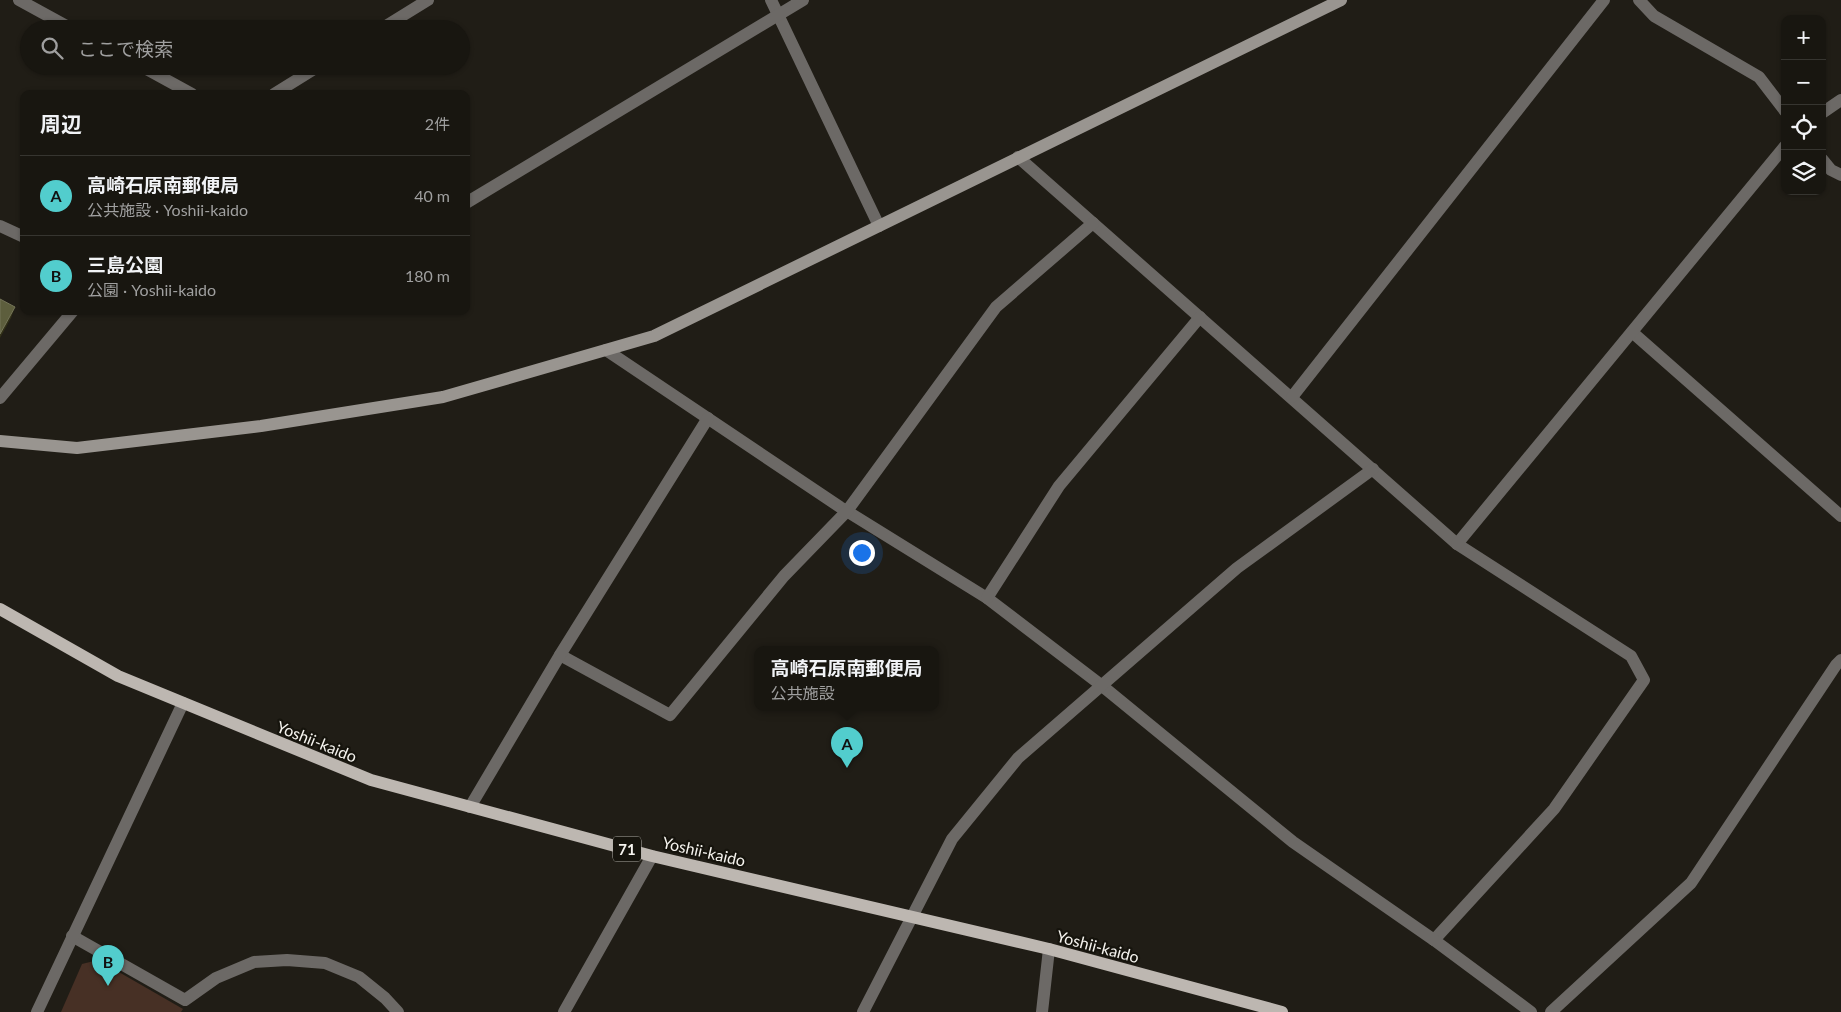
<!DOCTYPE html>
<html lang="ja">
<meta charset="utf-8">
<style>
:root{--surface:#181610;--page:#25231e;--text:#f1f3f6;--muted:#9f9f9f;--line:#363530;--accent:#52cdcd}
body{margin:0;font-family:Lato,"Noto Sans JP",sans-serif;background:var(--page);color:var(--text)}
.controls{position:absolute;right:15px;top:15px;display:grid;overflow:hidden;border-radius:10px;box-shadow:0 1px 4px #0004}
.controls button{width:45px;height:45px;display:grid;place-items:center;padding:0;border:0;border-bottom:1px solid var(--line);background:var(--surface);color:var(--text);font:25px sans-serif}
.you{position:absolute;left:861px;top:552px;width:18px;height:18px;margin:-12px;border:4px solid #fff;border-radius:50%;background:#1a73e8;box-shadow:0 0 0 8px #1a73e833}
.badge{display:grid;place-items:center;width:32px;height:32px;border-radius:50%;background:var(--accent);color:#111;font-size:16px;font-weight:700}
.pin{position:absolute;translate:-50% -41px;filter:drop-shadow(0 1px 2px #0008)}
.pin::after{content:'';position:absolute;top:26px;width:18px;height:15px;background:inherit;clip-path:polygon(0 0,100% 0,50% 100%)}
.popup{position:absolute;left:754px;top:646px;width:185px;height:65px;box-sizing:border-box;display:grid;place-content:center;border-radius:10px;background:var(--surface);filter:drop-shadow(0 1px 4px #0005);font-size:16px;white-space:nowrap;color:var(--muted)}
.popup b{font-size:19px;color:var(--text)}
.popup::after{content:'';position:absolute;left:50%;top:100%;margin-left:-10px;border:10px solid transparent;border-top-color:var(--surface)}
.list{margin:0;padding:0;list-style:none}
h2{display:flex;justify-content:space-between;align-items:center;height:65px;margin:0;padding:0 20px;font-size:21px}
h2 small{font-size:16px;font-weight:400;color:var(--muted)}
.list li{display:grid;grid-template-columns:32px 1fr auto;gap:15px;align-items:center;box-sizing:border-box;height:80px;padding:0 20px;border-top:1px solid var(--line)}
.list b{display:block;font-size:19px;white-space:nowrap}
.list p{margin:0;font-size:16px;white-space:nowrap;color:var(--muted)}
.list em{font-size:16px;font-style:normal;color:var(--muted)}
.icon{flex:none;width:28px;height:28px;fill:none;stroke:currentColor;stroke-width:2;stroke-linecap:round;stroke-linejoin:round}
.map{position:relative;flex:none;width:1841px;height:1012px;overflow:hidden}
.search{position:absolute;background:var(--surface);box-shadow:0 1px 4px #0004;left:20px;top:20px;width:450px;height:55px;display:flex;align-items:center;gap:12px;box-sizing:border-box;padding:0 18px;border-radius:28px;color:var(--muted);font-size:19px}
.panel{position:absolute;background:var(--surface);box-shadow:0 1px 4px #0004;left:20px;top:90px;width:450px;height:225px;border-radius:10px}
.map>svg:first-child{display:block}
.green{fill:#473025}
.lines{fill:none;stroke-linecap:round;stroke-linejoin:round}
.street{stroke:#6c6966;stroke-width:12}
.secondary{stroke:#999590;stroke-width:12}
.primary{stroke:#bdb7b1;stroke-width:12}
.shaded-wall{fill:#323118}
.building{fill:#5d5e3d;stroke:#757559}
.labels{text-anchor:middle;dominant-baseline:central;stroke-width:4.5;stroke-linejoin:round;paint-order:stroke}
.shield{fill:#16140d;stroke:#b3b1ab;stroke-width:1}
.shield-label{font-size:15px;font-weight:bold;fill:#f6f4ef}
.street-label{font-size:16px;fill:#f6f4ef;stroke:#16140d}
</style>
<div class="map">
<svg width="1841" height="1012" viewBox="0 0 1841 1012">
<rect width="100%" height="100%" fill="#201d16"/>
<polygon class="green" points="98,960 183,1009 181,1012 61,1012 82,964"/>
<g class="lines">
<g class="street">
<polyline points="19,0 72,29"/>
<polyline points="771,0 879,226"/>
<polyline points="1639,0 1654,16 1759,77 1785,111"/>
<polyline points="381,29 428,0"/>
<polyline points="141,66 192,94"/>
<polyline points="274,94 319,66"/>
<polyline points="1822,113 1841,100"/>
<polyline points="1018,157 1457,544 1631,656 1644,680 1554,809 1434,940"/>
<polyline points="1822,159 1831,170 1841,175"/>
<polyline points="466,203 803,0"/>
<polyline points="0,226 24,237"/>
<polyline points="1632,332 1841,516"/>
<polyline points="606,350 840,507 987,598 1101,685 1293,842 1434,940 1531,1012"/>
<polyline points="1292,397 1604,0"/>
<polyline points="0,398 73,311"/>
<polyline points="1457,544 1785,146"/>
<polyline points="987,598 1059,486 1200,317"/>
<polyline points="560,655 670,715 784,576 847,511 996,307 1093,223"/>
<polyline points="470,807 560,655 708,418"/>
<polyline points="72,936 185,1000 216,978 254,962 287,960 325,963 359,977 385,998 398,1012"/>
<polyline points="37,1012 183,703"/>
<polyline points="564,1012 652,856"/>
<polyline points="863,1012 952,839 1018,758 1237,568 1373,469"/>
<polyline points="1042,1012 1049,949"/>
<polyline points="1551,1012 1691,883 1836,665 1841,660"/>
</g>
<polyline class="secondary" points="0,441 77,448 261,426 443,397 654,336 1341,0"/>
<polyline class="primary" points="0,609 118,676 371,780 652,856 1049,949 1282,1012"/>
</g>
<polygon class="shaded-wall" points="15,307 11,318 0,338 0,334"/>
<polygon class="building" points="0,299 15,307 0,334"/>
<g class="labels">
<rect class="shield" x="613" y="836.5" width="28" height="25" rx="4"/>
<g class="shield-label">
<text x="627" y="849">71</text>
</g>
<g class="street-label">
<text transform="translate(317 741) rotate(22)">Yoshii-kaido</text>
<text transform="translate(704 851) rotate(13)">Yoshii-kaido</text>
<text transform="translate(1098 946) rotate(15)">Yoshii-kaido</text>
</g>
</g>
</svg>
<div class="controls">
<button>+</button>
<button>−</button>
<button><svg class="icon" aria-label="locate" viewBox="0 0 24 24"><circle cx="12" cy="12" r="6"/><path d="M12 2v4M12 18v4M2 12h4M18 12h4"/></svg></button>
<button><svg class="icon" aria-label="layers" viewBox="0 0 24 24"><path d="M12 4l9 5-9 5-9-5zM3 14l9 5 9-5"/></svg></button>
</div>
<div class="you"></div>
<div class="pin badge" style="left:847px;top:768px">A</div>
<div class="popup"><b>高崎石原南郵便局</b>公共施設</div>
<div class="pin badge" style="left:108px;top:986px">B</div>
<div class="search"><svg class="icon" aria-label="search" viewBox="0 0 24 24"><circle cx="10" cy="10" r="6"/><path d="M15 15l6 6"/></svg>ここで検索</div>
<section class="panel">
<h2>周辺<small>2件</small></h2>
<ul class="list">
<li><span class="badge">A</span><div><b>高崎石原南郵便局</b><p>公共施設 · Yoshii-kaido</p></div><em>40 m</em></li>
<li><span class="badge">B</span><div><b>三島公園</b><p>公園 · Yoshii-kaido</p></div><em>180 m</em></li>
</ul>
</section>
</div>
